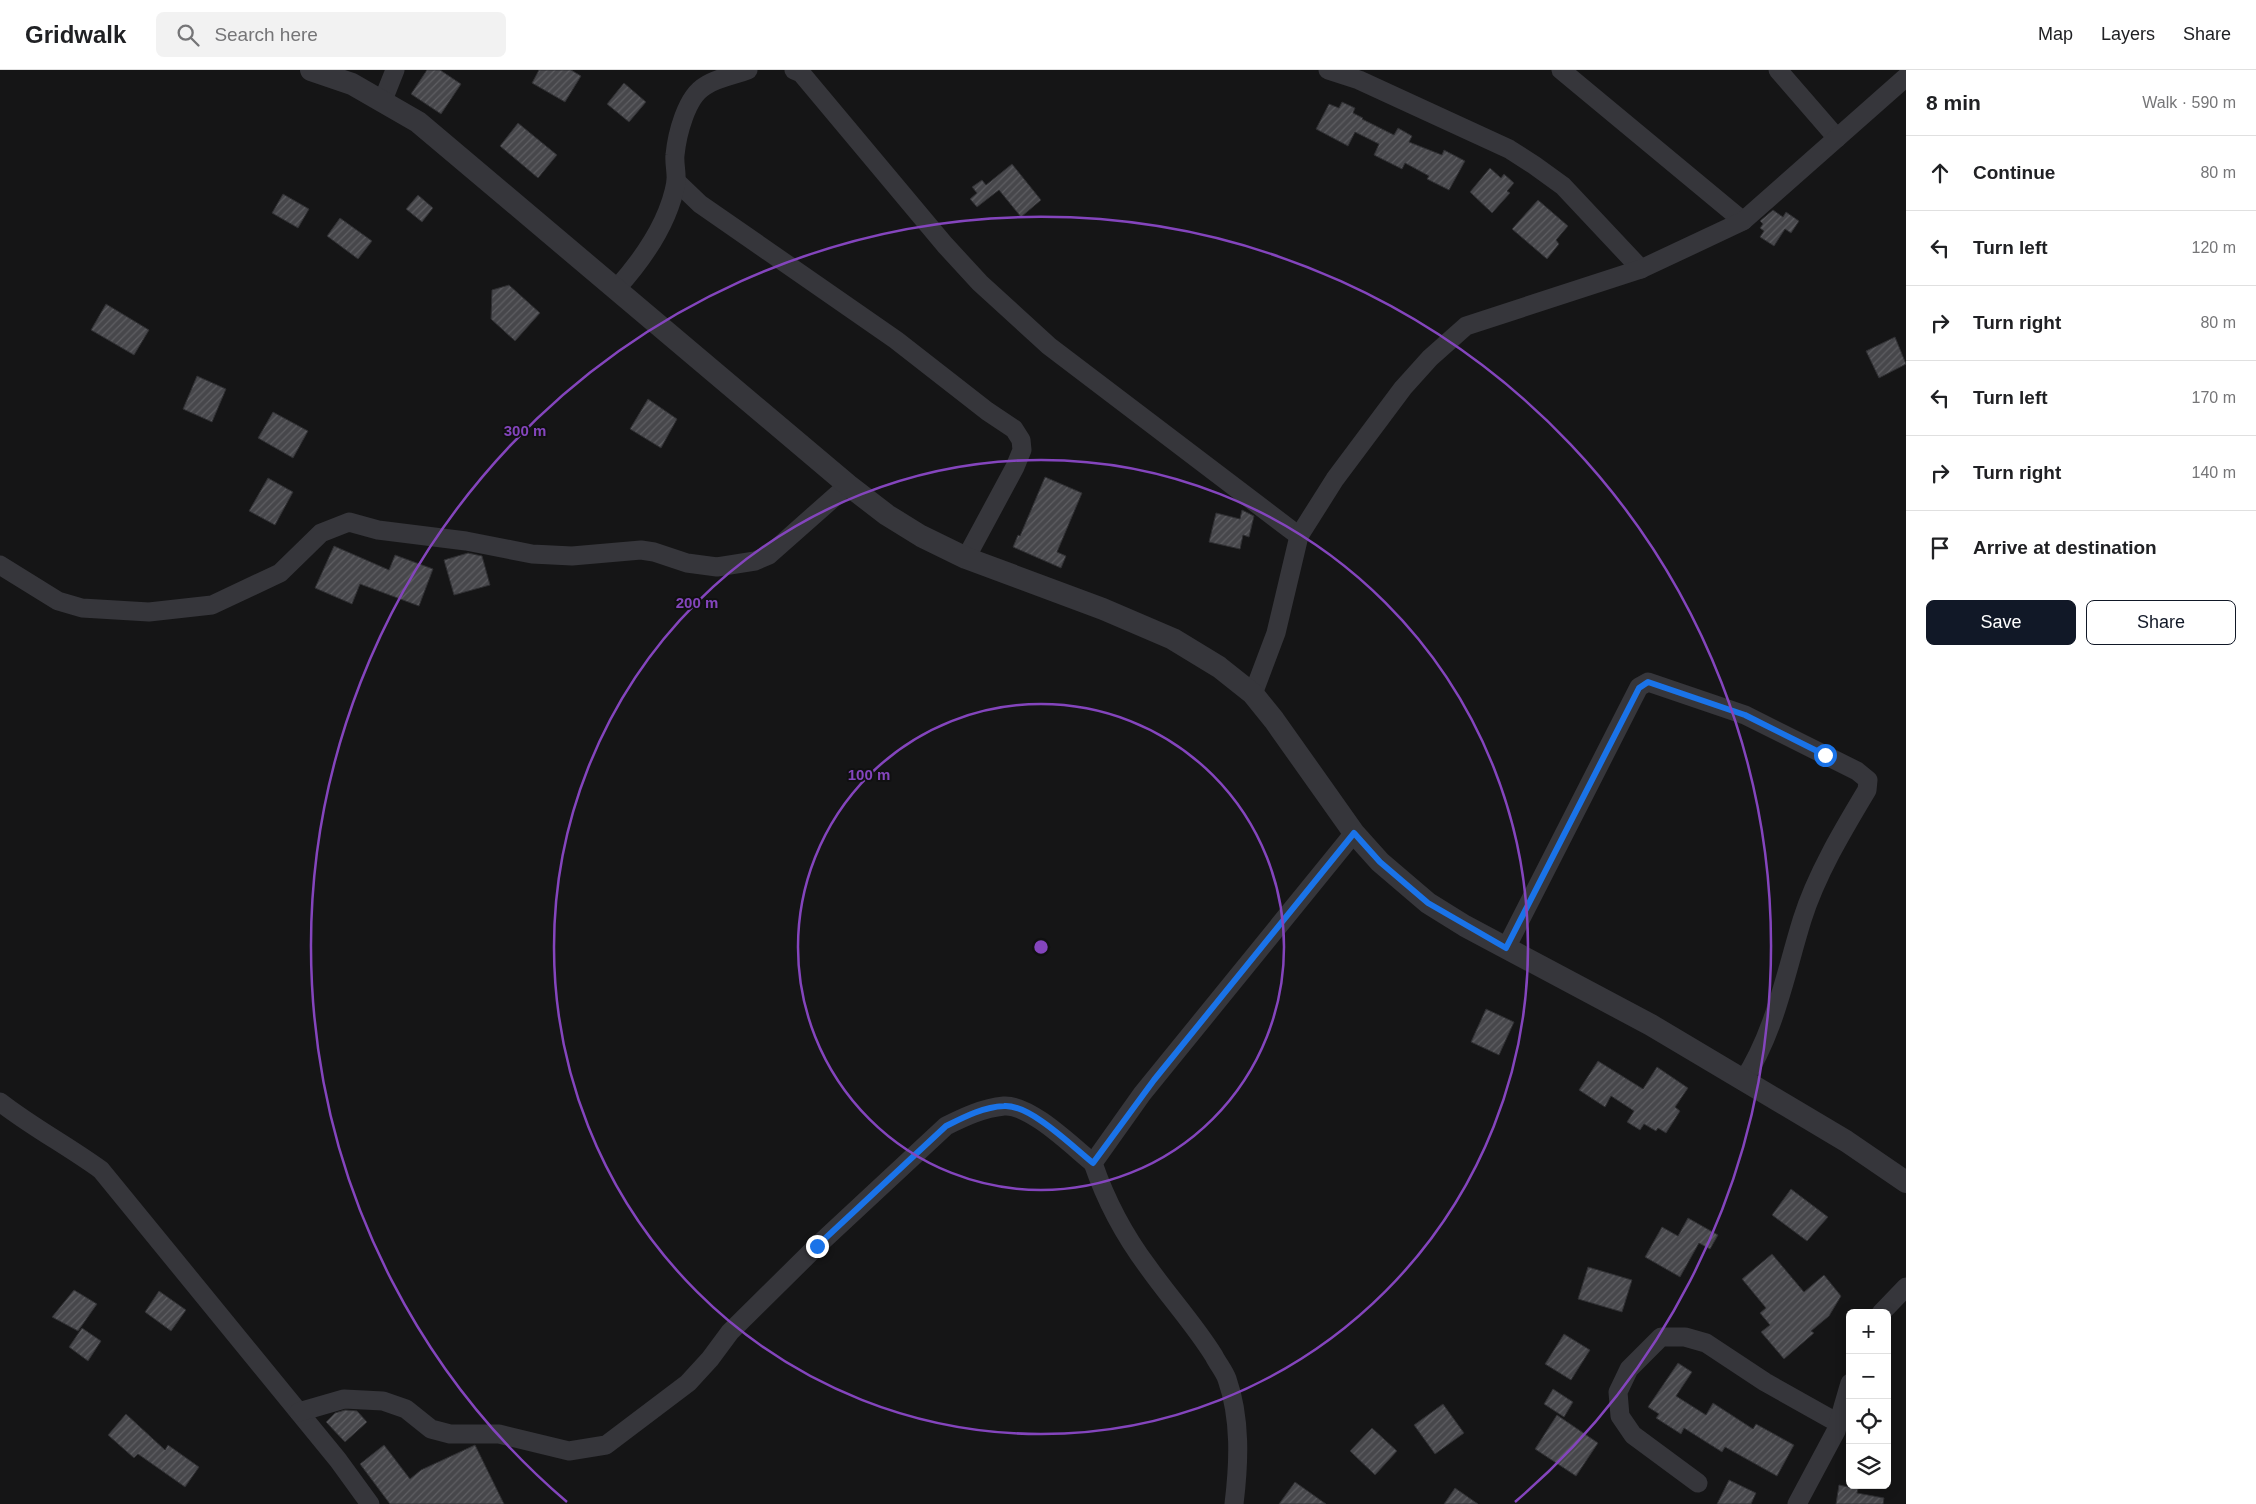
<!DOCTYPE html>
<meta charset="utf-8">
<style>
:root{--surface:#fff;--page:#f2f2f2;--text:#202124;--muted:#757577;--line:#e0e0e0;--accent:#111827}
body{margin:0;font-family:Arial,sans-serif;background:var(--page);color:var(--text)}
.controls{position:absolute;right:15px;bottom:15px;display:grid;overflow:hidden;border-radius:8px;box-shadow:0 2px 12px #0003}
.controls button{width:45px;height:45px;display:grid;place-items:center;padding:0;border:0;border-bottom:1px solid var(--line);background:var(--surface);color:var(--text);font:25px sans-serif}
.stop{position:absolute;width:15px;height:15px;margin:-11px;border:4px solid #1a73e8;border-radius:50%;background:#fff}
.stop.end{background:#1a73e8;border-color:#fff;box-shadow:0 1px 5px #0008}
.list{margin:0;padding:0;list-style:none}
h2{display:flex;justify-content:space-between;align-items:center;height:65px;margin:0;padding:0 20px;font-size:21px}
h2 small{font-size:16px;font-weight:400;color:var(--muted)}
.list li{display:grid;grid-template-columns:32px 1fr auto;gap:15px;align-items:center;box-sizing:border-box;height:75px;padding:0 20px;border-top:1px solid var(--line)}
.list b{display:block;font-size:19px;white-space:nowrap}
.list em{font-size:16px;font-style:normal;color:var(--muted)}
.actions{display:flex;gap:10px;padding:15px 20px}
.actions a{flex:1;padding:11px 0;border:1px solid var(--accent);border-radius:8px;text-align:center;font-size:18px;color:var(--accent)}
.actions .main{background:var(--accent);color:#fff}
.icon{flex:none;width:28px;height:28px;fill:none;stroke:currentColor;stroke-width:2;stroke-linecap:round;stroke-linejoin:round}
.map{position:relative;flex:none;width:1906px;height:1434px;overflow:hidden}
header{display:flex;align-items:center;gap:30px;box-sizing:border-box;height:70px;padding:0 25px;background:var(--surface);border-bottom:1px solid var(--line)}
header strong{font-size:24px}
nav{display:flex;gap:28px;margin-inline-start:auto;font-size:18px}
.search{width:350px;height:45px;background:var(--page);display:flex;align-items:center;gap:12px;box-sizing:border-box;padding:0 18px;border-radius:8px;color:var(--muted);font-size:19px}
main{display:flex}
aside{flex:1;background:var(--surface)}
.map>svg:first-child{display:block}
.building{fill:url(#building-hatch);stroke:#2f2f32}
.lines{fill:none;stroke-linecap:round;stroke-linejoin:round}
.minor{stroke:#36363b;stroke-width:19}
.tertiary{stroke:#36363b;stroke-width:22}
.route{stroke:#1a73e8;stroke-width:6}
.ring{fill:none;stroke:#8445bd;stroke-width:2.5}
.centre{fill:#8445bd;stroke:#101011;stroke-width:2.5}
.ring-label{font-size:15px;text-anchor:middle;font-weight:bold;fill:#8445bd;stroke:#101011;stroke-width:4;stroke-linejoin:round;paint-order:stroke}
</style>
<header>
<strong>Gridwalk</strong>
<div class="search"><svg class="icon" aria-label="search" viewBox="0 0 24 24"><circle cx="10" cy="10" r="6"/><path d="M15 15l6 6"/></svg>Search here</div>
<nav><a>Map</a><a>Layers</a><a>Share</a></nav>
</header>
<main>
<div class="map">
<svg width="1906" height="1434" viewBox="0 0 1906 1434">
<defs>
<pattern id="building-hatch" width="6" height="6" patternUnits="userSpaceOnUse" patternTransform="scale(1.25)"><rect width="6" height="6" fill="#47474b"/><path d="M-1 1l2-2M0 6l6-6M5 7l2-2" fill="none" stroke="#5f5f63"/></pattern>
</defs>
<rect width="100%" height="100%" fill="#151516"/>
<g class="building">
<polygon points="427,0 440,0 461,14 441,44 411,24"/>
<polygon points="539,0 571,0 581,6 565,32 532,13"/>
<polygon points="624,13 646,32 629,52 607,34"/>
<polygon points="1342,32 1355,38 1353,43 1363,48 1362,49 1394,65 1398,58 1412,66 1409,72 1442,85 1444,80 1465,91 1449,120 1427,109 1429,106 1405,93 1402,99 1374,85 1379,74 1355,62 1348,76 1316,59 1329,34 1339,38"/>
<polygon points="518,53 557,85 538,108 500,76"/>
<polygon points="1012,94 1041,130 1021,147 999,120 977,137 970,129 977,123 972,117 982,110 986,115"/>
<polygon points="1490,98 1501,108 1504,104 1514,113 1507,121 1510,123 1492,143 1470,122"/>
<polygon points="283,124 309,139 298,158 272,143"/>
<polygon points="418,125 433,138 422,152 406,139"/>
<polygon points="1538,130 1568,156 1556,170 1559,174 1547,189 1512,159"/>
<polygon points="1773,140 1783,147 1786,142 1799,151 1791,163 1785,159 1774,176 1760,167 1764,161 1760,158 1763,154 1760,151"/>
<polygon points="340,148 372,171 358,189 327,166"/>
<polygon points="509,215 540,243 515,271 491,249 492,220"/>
<polygon points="106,234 149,260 134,285 91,260"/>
<polygon points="1895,267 1906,294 1879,308 1866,281"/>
<polygon points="197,306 226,319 212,352 183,339"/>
<polygon points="648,329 677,349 661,378 630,359"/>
<polygon points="273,342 308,361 293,388 258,368"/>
<polygon points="1045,407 1082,423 1057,482 1066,486 1061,498 1013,477 1018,465 1020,466"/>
<polygon points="268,408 293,422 275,455 249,441"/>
<polygon points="1242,440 1254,446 1249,467 1243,465 1240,479 1209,472 1216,443 1240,449"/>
<polygon points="334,476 389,500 395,485 433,499 419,536 360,514 352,534 315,518"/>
<polygon points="468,483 482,486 490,515 454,525 444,490"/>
<polygon points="1486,939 1514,952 1499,985 1471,972"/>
<polygon points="1598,991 1643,1019 1657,997 1688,1018 1675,1037 1680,1041 1666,1063 1658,1058 1656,1061 1644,1054 1640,1060 1627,1052 1634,1041 1611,1026 1605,1037 1579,1020"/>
<polygon points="1791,1119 1828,1147 1807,1171 1772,1145"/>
<polygon points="1688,1148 1718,1165 1710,1179 1699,1173 1680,1207 1645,1187 1662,1157 1678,1166"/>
<polygon points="1772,1184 1804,1222 1824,1205 1841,1226 1829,1246 1811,1261 1814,1263 1784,1289 1761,1262 1770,1255 1760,1243 1766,1238 1742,1209"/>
<polygon points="1588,1197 1632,1210 1622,1242 1578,1229"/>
<polygon points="74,1220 97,1234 78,1261 52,1247"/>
<polygon points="159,1221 186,1240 171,1261 145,1242"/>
<polygon points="82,1258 101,1271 88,1291 69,1277"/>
<polygon points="1564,1264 1590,1280 1571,1310 1545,1294"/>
<polygon points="1678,1293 1692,1302 1676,1326 1706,1345 1713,1333 1753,1359 1756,1354 1794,1375 1777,1406 1725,1377 1722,1382 1684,1358 1681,1364 1656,1348 1659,1344 1648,1337"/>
<polygon points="1553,1319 1573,1332 1564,1347 1544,1334"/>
<polygon points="1443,1334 1464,1363 1435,1384 1414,1355"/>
<polygon points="345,1340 357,1341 367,1352 345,1372 326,1352 335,1343"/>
<polygon points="126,1344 165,1380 168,1375 199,1397 185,1417 138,1384 134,1388 108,1365"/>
<polygon points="1557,1345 1598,1373 1576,1406 1535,1379"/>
<polygon points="1372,1358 1397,1381 1375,1405 1350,1381"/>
<polygon points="384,1375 410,1409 421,1400 475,1375 504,1434 390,1434 360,1394"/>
<polygon points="1729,1410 1756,1423 1751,1434 1717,1434"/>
<polygon points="1295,1412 1326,1434 1279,1434"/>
<polygon points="1839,1415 1858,1419 1857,1423 1884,1428 1883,1434 1836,1434"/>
<polygon points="1455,1418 1478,1434 1444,1434"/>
</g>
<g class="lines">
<g class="minor">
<polyline points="794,0 801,3 945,175 980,213 1049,276 1299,466"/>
<polyline points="1328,0 1359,10 1509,79 1534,95 1563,116 1641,199"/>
<polyline points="1561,0 1743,151"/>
<polyline points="1778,0 1837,68"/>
<polyline points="383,30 395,0"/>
<polyline points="676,111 700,134 896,270 987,341 1014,359 1021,370 1022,380 1015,397 966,488"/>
<path d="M617,218C644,188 669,152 676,112C677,103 674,93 675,85C677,65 686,27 705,16C716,8 735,5 748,0"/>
<polyline points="0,495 58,531 82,538 149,542 212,535 280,503 321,463 349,452 378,460 466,471 532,484 572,486 641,480 654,482 687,493 717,497 755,491 769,485 848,415"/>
<polyline points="1253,624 1276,563 1299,466 1335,409 1403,318 1430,288 1466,256 1641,199 1743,151 1906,7"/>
<path d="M1506,878L1639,617L1648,612L1745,645L1857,701L1868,710L1867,720C1843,760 1816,805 1802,850C1785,905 1775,962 1743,1011"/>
<path d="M0,1032C32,1057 68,1076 101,1100L338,1390L370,1434"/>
<polyline points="1881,1243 1906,1217"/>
<path d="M299,1342L344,1329L383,1331L406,1339L431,1359L450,1364H499L569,1381L606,1375L688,1313L710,1289L730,1262L817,1176L946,1056C964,1047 983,1038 1004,1036C1030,1034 1073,1077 1093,1093"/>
<polyline points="1698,1413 1633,1365 1620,1346 1618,1322 1629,1299 1661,1267 1685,1267 1706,1273 1765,1312 1838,1353"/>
<path d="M1234,1434C1239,1393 1241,1349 1227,1309C1224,1301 1218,1294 1214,1286C1194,1254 1170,1228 1148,1197C1124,1165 1106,1131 1093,1093L1142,1024L1354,763"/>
<polyline points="1797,1434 1836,1361 1850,1313"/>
</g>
<polyline class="tertiary" points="311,0 352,14 418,52 848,415 887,445 921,466 966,488 1103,539 1173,569 1219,597 1253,624 1274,650 1354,763 1380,792 1428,833 1465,856 1651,955 1846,1071 1906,1112"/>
</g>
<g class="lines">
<path class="route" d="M817,1176L946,1056C964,1047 983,1037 1004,1036C1030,1034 1073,1077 1093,1093L1154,1010L1354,763L1380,792L1428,833L1506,878L1639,618L1648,612L1745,645L1825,685"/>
</g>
<g class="ring">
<circle cx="1041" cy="877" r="243"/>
<circle cx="1041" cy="877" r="487"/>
<path d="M567 1432A730 730 0 1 1 1515 1432"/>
</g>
<circle cx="1041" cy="877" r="8" class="centre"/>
<g class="ring-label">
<text x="525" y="366">300 m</text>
<text x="697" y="538">200 m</text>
<text x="869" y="710">100 m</text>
</g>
</svg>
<div class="controls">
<button>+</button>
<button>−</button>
<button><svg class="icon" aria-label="locate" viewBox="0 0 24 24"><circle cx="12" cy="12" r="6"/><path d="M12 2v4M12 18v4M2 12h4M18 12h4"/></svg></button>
<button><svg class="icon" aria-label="layers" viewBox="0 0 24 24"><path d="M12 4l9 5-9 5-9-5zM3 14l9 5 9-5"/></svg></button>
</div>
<div class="stop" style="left:1825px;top:685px"></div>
<div class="stop end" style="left:817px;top:1176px"></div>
</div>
<aside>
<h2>8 min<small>Walk · 590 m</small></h2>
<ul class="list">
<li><svg class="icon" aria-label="ahead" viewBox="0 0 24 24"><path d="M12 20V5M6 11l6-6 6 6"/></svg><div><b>Continue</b></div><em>80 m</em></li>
<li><svg class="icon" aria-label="left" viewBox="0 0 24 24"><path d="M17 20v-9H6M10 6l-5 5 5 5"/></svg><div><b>Turn left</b></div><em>120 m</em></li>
<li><svg class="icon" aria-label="right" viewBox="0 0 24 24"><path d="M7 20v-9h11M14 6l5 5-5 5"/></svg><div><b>Turn right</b></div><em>80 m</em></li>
<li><svg class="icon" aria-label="left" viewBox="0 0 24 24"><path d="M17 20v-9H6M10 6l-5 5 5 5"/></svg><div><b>Turn left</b></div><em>170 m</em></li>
<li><svg class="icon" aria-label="right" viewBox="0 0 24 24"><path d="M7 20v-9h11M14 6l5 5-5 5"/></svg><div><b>Turn right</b></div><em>140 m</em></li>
<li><svg class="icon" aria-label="arrive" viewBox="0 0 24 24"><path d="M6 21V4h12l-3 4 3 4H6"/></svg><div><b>Arrive at destination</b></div></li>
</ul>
<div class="actions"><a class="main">Save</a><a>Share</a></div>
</aside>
</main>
